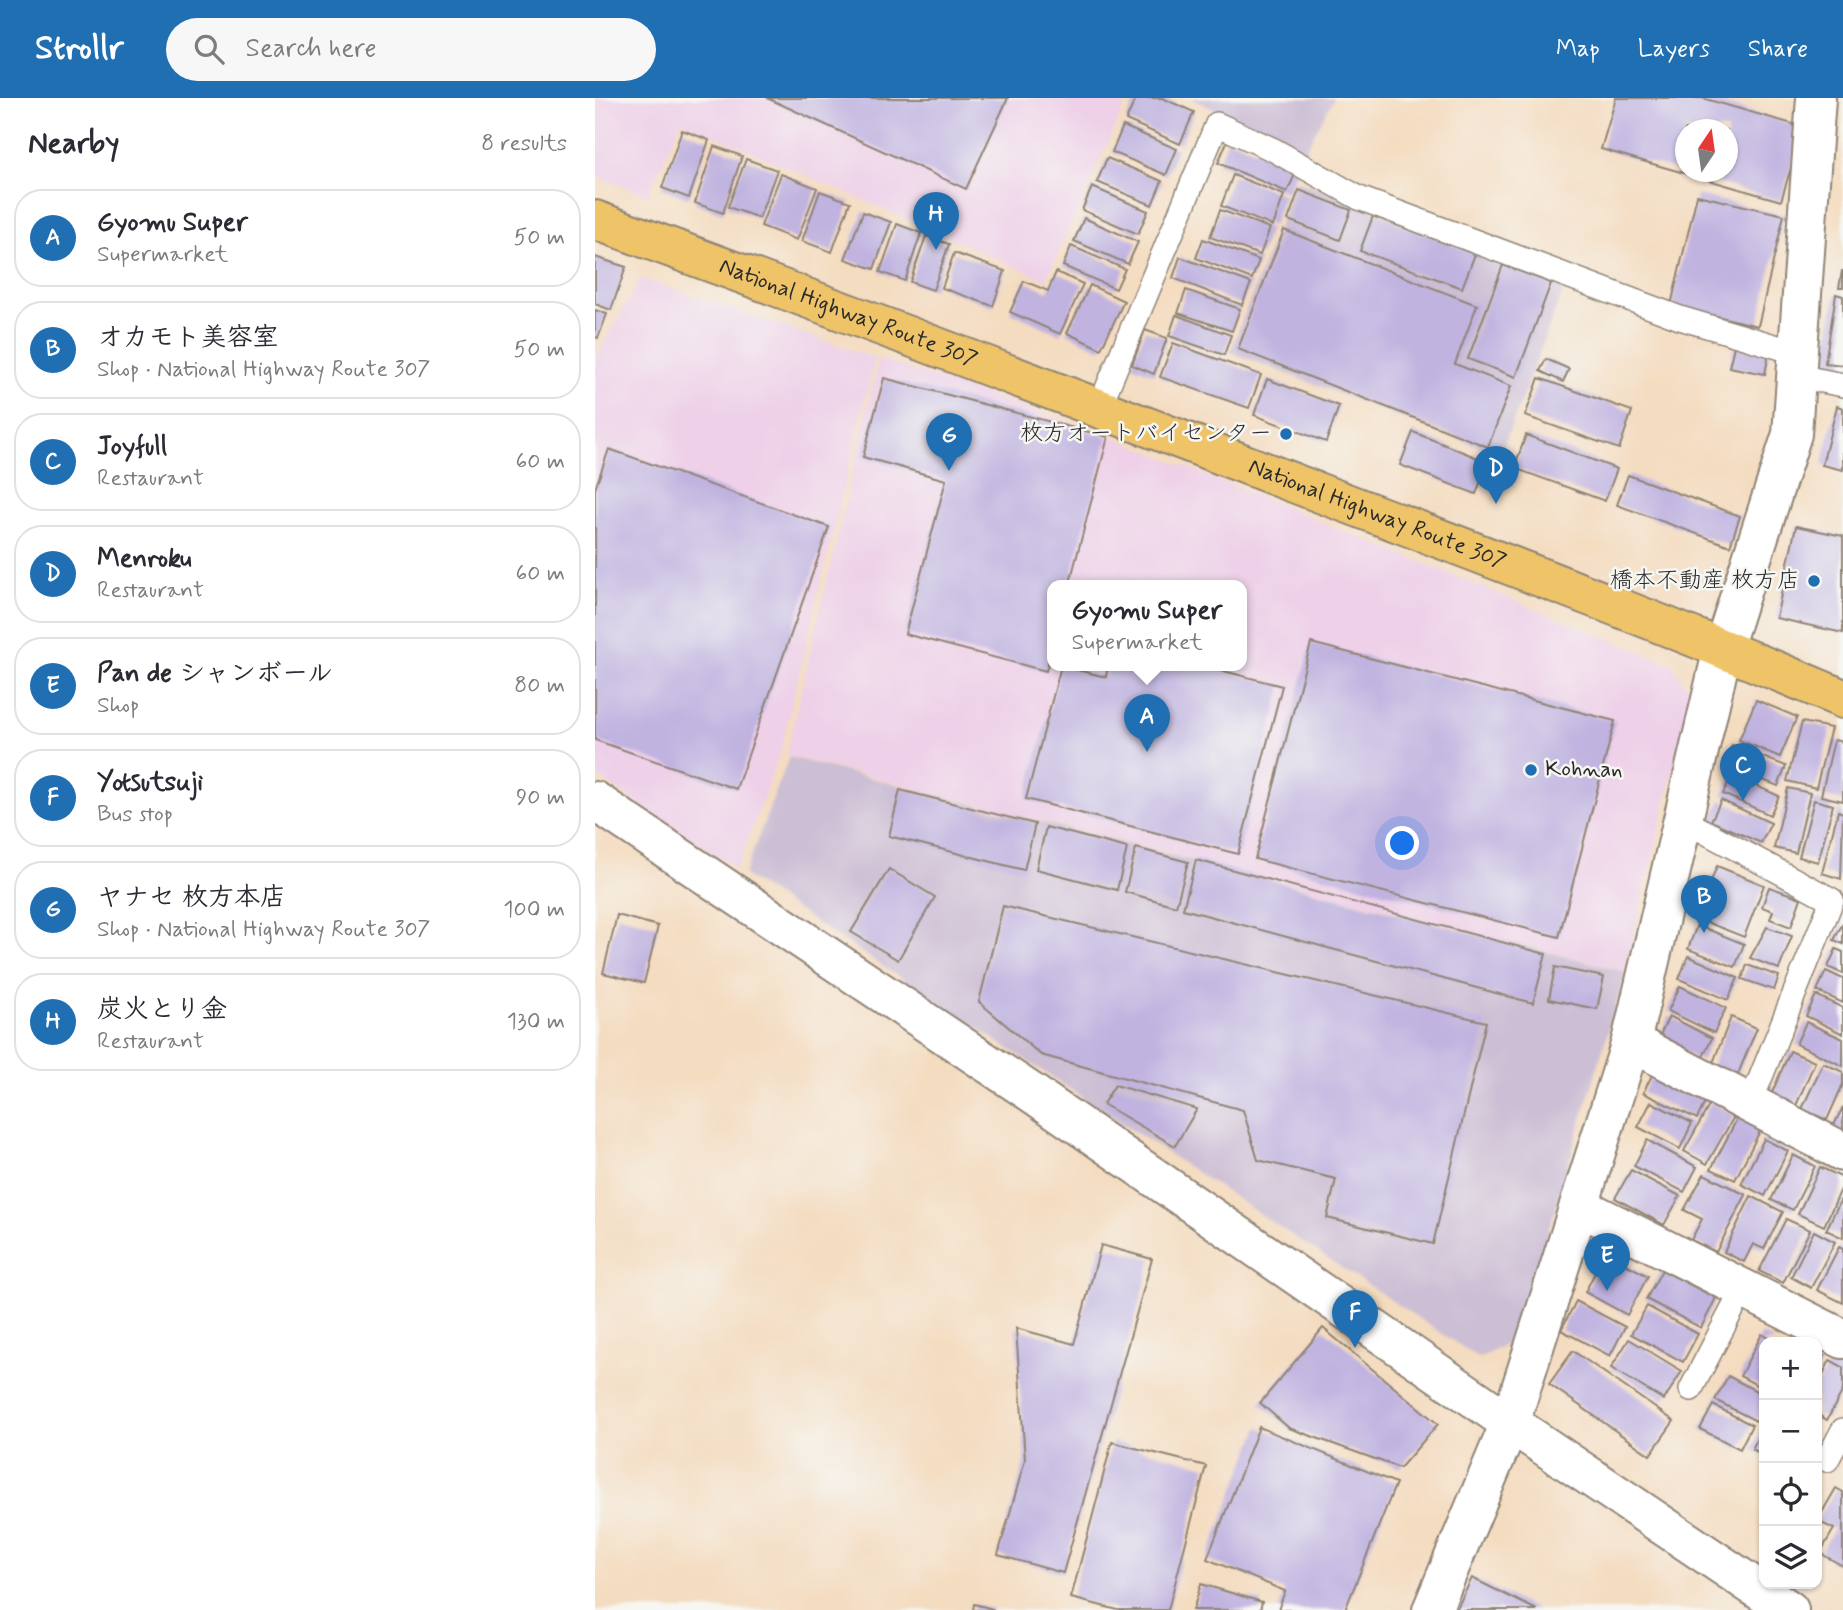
<!DOCTYPE html>
<meta charset="utf-8">
<style>
:root{--surface:#fff;--page:#f7f7f7;--text:#2b2b33;--muted:#7c7c81;--line:#e1e1e2;--accent:#1f6fb2}
body{margin:0;font-family:Mynerve,"Klee One",sans-serif;background:var(--page);color:var(--text)}
.controls{position:absolute;right:21px;bottom:21px;display:grid;overflow:hidden;border-radius:14px;box-shadow:0 2px 5px #0004}
.controls button{width:63px;height:63px;display:grid;place-items:center;padding:0;border:0;border-bottom:2px solid var(--line);background:var(--surface);color:var(--text);font:35px sans-serif}
.compass{position:absolute;left:1080px;top:21px;width:63px;height:63px;border-radius:50%;background:var(--surface);box-shadow:0 2px 5px #0004;rotate:13deg}
.you{position:absolute;left:808px;top:746px;width:24px;height:24px;margin:-18px;border:5px solid #fff;border-radius:50%;background:#1a73e8;box-shadow:0 0 0 10px #1a73e833}
.badge{display:grid;place-items:center;width:46px;height:46px;border-radius:50%;background:var(--accent);color:#fff;font-size:23px;font-weight:700}
.pin{position:absolute;translate:-50% -58px;filter:drop-shadow(0 2px 4px #0008)}
.pin::after{content:'';position:absolute;top:37px;width:24px;height:21px;background:inherit;clip-path:polygon(0 0,100% 0,50% 100%)}
.popup{position:absolute;left:452px;top:482px;width:200px;height:91px;box-sizing:border-box;display:grid;place-content:center;border-radius:14px;background:var(--surface);filter:drop-shadow(0 2px 5px #0005);font-size:23px;white-space:nowrap;color:var(--muted)}
.popup b{font-size:26px;color:var(--text)}
.popup::after{content:'';position:absolute;left:50%;top:100%;margin-left:-14px;border:14px solid transparent;border-top-color:var(--surface)}
.list{margin:0;padding:0;list-style:none}
h2{display:flex;justify-content:space-between;align-items:center;height:91px;margin:0;padding:0 28px;font-size:30px}
h2 small{font-size:23px;font-weight:400;color:var(--muted)}
.list li{display:grid;grid-template-columns:46px 1fr auto;gap:21px;align-items:center;box-sizing:border-box;height:98px;margin:0 14px 14px;padding:0 14px;border:2px solid var(--line);border-radius:28px}
.list b{display:block;font-size:26px;white-space:nowrap}
.list p{margin:0;font-size:23px;white-space:nowrap;color:var(--muted)}
.list em{font-size:23px;font-style:normal;color:var(--muted)}
.icon{flex:none;width:38px;height:38px;fill:none;stroke:currentColor;stroke-width:2;stroke-linecap:round;stroke-linejoin:round}
.map{position:relative;flex:none;width:1248px;height:1512px;overflow:hidden}
header{display:flex;align-items:center;gap:42px;box-sizing:border-box;height:98px;padding:0 35px;background:var(--accent);color:#fff}
header strong{font-size:33px}
nav{display:flex;gap:38px;margin-inline-start:auto;font-size:24px}
.search{width:490px;height:63px;background:var(--page);display:flex;align-items:center;gap:18px;box-sizing:border-box;padding:0 24px;border-radius:38px;color:var(--muted);font-size:26px}
main{display:flex}
aside{flex:1;background:var(--surface)}
.map>svg:first-child{display:block}
.built{fill:#eed0e8;fill-rule:evenodd}
.industrial{fill:#ccbed4}
.building{fill:#c0b3e0;fill-rule:evenodd}
.lines{fill:none;stroke-linecap:round;stroke-linejoin:round}
.service-casing{stroke:#908476;stroke-width:26}
.minor-casing{stroke:#908476;stroke-width:42}
.tertiary-casing{stroke:#908476;stroke-width:42}
.trunk-casing{stroke:#908476;stroke-width:42}
.service{stroke:#fff;stroke-width:23}
.minor{stroke:#fff;stroke-width:38}
.tertiary{stroke:#fff;stroke-width:38}
.trunk{stroke:#efc469;stroke-width:38}
.poi-dot{fill:#1f6fb2;stroke:#f6f6f2;stroke-width:2.5}
.labels{text-anchor:middle;dominant-baseline:central;stroke-width:5;stroke-linejoin:round;paint-order:stroke}
.street-label{font-size:23px;fill:#2b2b2b;stroke:#f6f6f2}
.poi-label{font-size:23px;fill:#2b2b2b;stroke:#f6f6f2;text-anchor:end}
</style>
<header>
<strong>Strollr</strong>
<div class="search"><svg class="icon" aria-label="search" viewBox="0 0 24 24"><circle cx="10" cy="10" r="6"/><path d="M15 15l6 6"/></svg>Search here</div>
<nav><a>Map</a><a>Layers</a><a>Share</a></nav>
</header>
<main>
<aside>
<h2>Nearby<small>8 results</small></h2>
<ul class="list">
<li><span class="badge">A</span><div><b>Gyomu Super</b><p>Supermarket</p></div><em>50 m</em></li>
<li><span class="badge">B</span><div><b>オカモト美容室</b><p>Shop · National Highway Route 307</p></div><em>50 m</em></li>
<li><span class="badge">C</span><div><b>Joyfull</b><p>Restaurant</p></div><em>60 m</em></li>
<li><span class="badge">D</span><div><b>Menroku</b><p>Restaurant</p></div><em>60 m</em></li>
<li><span class="badge">E</span><div><b>Pan de シャンボール</b><p>Shop</p></div><em>80 m</em></li>
<li><span class="badge">F</span><div><b>Yotsutsuji</b><p>Bus stop</p></div><em>90 m</em></li>
<li><span class="badge">G</span><div><b>ヤナセ 枚方本店</b><p>Shop · National Highway Route 307</p></div><em>100 m</em></li>
<li><span class="badge">H</span><div><b>炭火とり金</b><p>Restaurant</p></div><em>130 m</em></li>
</ul>
</aside>
<div class="map">
<svg width="1248" height="1512" viewBox="0 0 1248 1512">
<rect width="100%" height="100%" fill="#f6f6f2"/>
<filter id="ink" filterUnits="userSpaceOnUse"><feTurbulence type="fractalNoise" baseFrequency=".0143" numOctaves="2"/><feDisplacementMap in="SourceGraphic" scale="14" xChannelSelector="R" yChannelSelector="G"/><feConvolveMatrix kernelMatrix="1 2 1 2 8 2 1 2 1" color-interpolation-filters="sRGB"/></filter>
<filter id="wash" filterUnits="userSpaceOnUse"><feTurbulence type="fractalNoise" baseFrequency=".00686" numOctaves="4" result="noise"/><feDisplacementMap in="SourceGraphic" scale="28" xChannelSelector="R" yChannelSelector="G"/><feGaussianBlur stdDeviation="1.57" result="paint"/><feColorMatrix in="noise" values="0 0 0 0 0 0 0 0 0 0 0 0 0 0 0 0 0 1.4 0 .05"/><feComposite in="paint" operator="in"/></filter>
<g filter="url(#wash)">
<rect width="100%" height="100%" fill="#f4dcc0"/>
<g class="built">
<polygon points="0,0 533,0 451,182 86,23 53,97 0,78"/>
<polygon points="46,180 280,260 185,655 142,771 0,677 0,261"/>
<path d="M284,261L518,339L1076,566L1097,596L1030,873L191,657ZM458,488H646V568H458Z"/>
</g>
<g class="industrial">
<polygon points="596,0 739,0 708,56"/>
<polygon points="701,82 971,185 905,357 635,254"/>
<polygon points="194,659 1031,874 921,1241 884,1260 149,777"/>
</g>
<g id="blocks">
<g class="building">
<polygon points="172,0 413,0 371,91"/>
<polygon points="541,0 567,0 599,14 585,46 531,22"/>
<path d="M1021,0H1107L1208,29L1186,103L1006,51ZM1090,32H1132V74H1090Z"/>
<polygon points="528,28 582,51 571,77 517,54"/>
<polygon points="87,32 114,42 94,100 67,90"/>
<polygon points="633,41 703,70 692,94 623,65"/>
<polygon points="119,48 147,58 128,115 100,105"/>
<polygon points="512,60 567,83 557,107 502,84"/>
<polygon points="151,61 182,72 164,120 133,109"/>
<polygon points="186,76 222,90 202,142 166,128"/>
<polygon points="638,77 689,97 678,128 626,108"/>
<polygon points="497,89 553,113 543,136 487,112"/>
<polygon points="704,92 756,112 745,142 693,122"/>
<polygon points="225,93 255,104 237,154 207,143"/>
<polygon points="1102,97 1189,117 1163,228 1076,207"/>
<polygon points="625,112 675,130 665,157 615,139"/>
<polygon points="268,114 296,124 279,171 250,161"/>
<polygon points="778,118 880,156 867,190 765,153"/>
<polygon points="489,120 543,144 533,166 479,143"/>
<polygon points="302,126 326,135 310,183 285,174"/>
<polygon points="689,132 882,207 860,266 916,288 893,349 643,251"/>
<polygon points="331,138 354,146 338,192 315,184"/>
<polygon points="608,141 664,162 657,181 601,160"/>
<polygon points="476,148 530,171 521,191 468,168"/>
<polygon points="359,155 410,173 398,208 347,190"/>
<polygon points="0,159 31,169 16,212 0,206"/>
<polygon points="585,159 656,185 647,207 578,180"/>
<polygon points="908,167 956,185 921,279 873,261"/>
<polygon points="1247,173 1248,173 1248,190 1244,190"/>
<polygon points="461,174 488,186 465,236 415,214 429,183 453,193"/>
<polygon points="495,187 529,203 506,251 472,235"/>
<polygon points="591,192 645,211 637,233 583,215"/>
<polygon points="1241,196 1248,198 1248,267 1230,265"/>
<polygon points="0,212 12,216 3,240 0,239"/>
<polygon points="581,217 636,237 629,257 574,238"/>
<polygon points="550,232 572,240 559,276 537,267"/>
<polygon points="578,245 666,277 654,310 565,279"/>
<polygon points="1139,248 1174,255 1170,276 1134,269"/>
<polygon points="951,261 974,271 968,284 945,273"/>
<polygon points="289,280 513,339 474,488 458,488 458,548 451,573 310,536 351,382 268,359"/>
<polygon points="944,280 1037,313 1024,351 930,318"/>
<polygon points="672,281 744,308 731,344 659,317"/>
<polygon points="1242,308 1248,310 1248,372 1227,367"/>
<polygon points="818,334 893,364 881,396 805,367"/>
<polygon points="931,337 1022,371 1010,403 919,370"/>
<polygon points="14,351 234,429 141,691 0,642 0,391"/>
<polygon points="1033,377 1145,418 1135,448 1022,407"/>
<polygon points="1201,428 1248,438 1248,535 1181,520"/>
<polygon points="716,545 1020,623 964,839 660,761"/>
<polygon points="466,568 511,579 513,568 609,568 687,588 643,756 431,701"/>
<polygon points="1161,602 1202,619 1185,659 1144,642"/>
<polygon points="1207,624 1236,630 1221,690 1192,683"/>
<polygon points="1239,642 1248,644 1248,703 1226,698"/>
<polygon points="1137,647 1191,668 1183,688 1129,667"/>
<polygon points="1137,677 1184,698 1175,717 1128,696"/>
<polygon points="1193,690 1215,695 1201,755 1179,750"/>
<polygon points="305,692 440,726 429,772 294,738"/>
<polygon points="1126,702 1176,725 1166,745 1116,723"/>
<polygon points="1219,702 1238,707 1223,764 1204,759"/>
<polygon points="1243,713 1248,715 1246,781 1227,775"/>
<polygon points="451,729 532,750 522,792 441,771"/>
<polygon points="541,750 593,764 581,808 530,794"/>
<polygon points="601,762 951,856 938,905 588,811"/>
<polygon points="1122,768 1169,787 1149,839 1101,820"/>
<polygon points="294,771 340,799 303,862 256,834"/>
<polygon points="1174,789 1206,800 1196,829 1175,821 1178,813 1167,809"/>
<polygon points="408,808 891,924 838,1146 732,1120 741,1081 663,1062 648,1012 446,957 384,904"/>
<polygon points="22,817 63,828 49,885 8,875"/>
<polygon points="1248,825 1248,846 1239,842"/>
<polygon points="1102,827 1149,846 1140,869 1093,851"/>
<polygon points="1172,829 1197,838 1184,871 1155,860"/>
<polygon points="1241,851 1248,854 1248,876 1233,869"/>
<polygon points="1093,858 1143,880 1133,902 1084,881"/>
<polygon points="1152,867 1184,878 1179,892 1147,881"/>
<polygon points="960,869 1009,879 1002,911 954,901"/>
<polygon points="1231,873 1248,881 1248,905 1222,893"/>
<polygon points="1085,888 1131,910 1119,935 1073,913"/>
<polygon points="1221,897 1248,910 1248,936 1211,918"/>
<polygon points="1074,918 1117,940 1106,963 1063,941"/>
<polygon points="1136,919 1162,930 1141,981 1116,970"/>
<polygon points="1211,924 1248,941 1248,968 1201,946"/>
<polygon points="1195,953 1220,964 1200,1010 1175,999"/>
<polygon points="1228,965 1248,974 1248,986 1232,1022 1207,1011"/>
<polygon points="1061,969 1114,996 1102,1021 1048,995"/>
<polygon points="520,987 602,1011 580,1048 508,1006"/>
<polygon points="1056,1004 1097,1025 1085,1051 1043,1029"/>
<polygon points="1116,1004 1140,1017 1112,1066 1089,1053"/>
<polygon points="1248,1009 1248,1036 1237,1031"/>
<polygon points="1144,1017 1167,1029 1140,1082 1116,1071"/>
<polygon points="1169,1041 1193,1053 1170,1098 1146,1086"/>
<polygon points="1052,1042 1102,1069 1089,1094 1039,1068"/>
<polygon points="1198,1057 1220,1068 1198,1112 1176,1102"/>
<polygon points="1225,1069 1248,1080 1248,1087 1229,1128 1203,1116"/>
<polygon points="1036,1072 1085,1098 1069,1127 1020,1100"/>
<polygon points="1109,1076 1151,1097 1121,1154 1096,1142 1107,1121 1089,1112"/>
<polygon points="1248,1097 1248,1140 1231,1132"/>
<polygon points="1156,1098 1188,1114 1169,1151 1158,1146 1149,1164 1129,1154"/>
<polygon points="1191,1121 1215,1132 1188,1185 1164,1173"/>
<polygon points="1219,1133 1240,1144 1216,1190 1196,1179"/>
<polygon points="506,1147 557,1161 468,1475 403,1457 430,1362 421,1230 479,1246"/>
<polygon points="1244,1149 1248,1151 1248,1205 1222,1192"/>
<polygon points="1010,1155 1053,1178 1032,1217 990,1194"/>
<polygon points="1067,1172 1121,1200 1106,1230 1051,1201"/>
<polygon points="981,1203 1030,1229 1015,1258 966,1232"/>
<polygon points="1052,1208 1103,1236 1088,1264 1036,1236"/>
<polygon points="728,1230 843,1326 805,1370 694,1330 665,1305"/>
<polygon points="1167,1236 1181,1244 1169,1244 1169,1291 1145,1278"/>
<polygon points="1034,1241 1087,1273 1069,1302 1016,1270"/>
<polygon points="978,1253 1079,1323 1055,1357 954,1286"/>
<polygon points="1222,1254 1229,1258 1222,1273"/>
<polygon points="1235,1262 1248,1269 1248,1292 1232,1322 1222,1316 1222,1288"/>
<polygon points="1133,1278 1169,1297 1169,1308 1161,1323 1120,1302"/>
<polygon points="1118,1307 1157,1327 1145,1351 1105,1331"/>
<polygon points="1169,1327 1169,1357 1157,1351"/>
<polygon points="664,1329 801,1385 750,1512 683,1512 690,1493 612,1461"/>
<polygon points="517,1344 611,1368 573,1512 523,1512 476,1500"/>
<polygon points="1241,1390 1248,1394 1248,1468 1225,1455 1239,1431 1222,1423"/>
<polygon points="877,1480 942,1512 861,1512"/>
<polygon points="606,1486 667,1504 665,1512 598,1512"/>
<polygon points="379,1506 398,1511 398,1512 378,1512"/>
</g>
</g>
</g>
<g filter="url(#ink)">
<use href="#blocks" fill-opacity="0" stroke="#908476" stroke-width="2"/>
<g class="lines">
<defs>
<g id="service">
<polyline points="1202,278 1248,287"/>
<polyline points="504,310 622,26 679,52 764,100 1085,220 1203,255"/>
<polyline points="1088,722 1237,802 1155,1006"/>
<polyline points="1096,1291 1148,1191"/>
<polyline points="1232,1362 1248,1332"/>
</g>
<g id="minor">
<polyline points="1036,944 1248,1054"/>
<polyline points="984,1108 1248,1241"/>
<polyline points="837,1512 915,1325 1036,944 1128,550 1197,336 1221,0"/>
</g>
<polyline id="tertiary" points="0,703 437,995 915,1325 1194,1512"/>
<g id="trunk">
<path id="s1" d="M0,122C240,209 478,300 717,392C895,460 1073,526 1248,601"/>
</g>
</defs>
<use href="#service" class="service-casing"/>
<use href="#minor" class="minor-casing"/>
<use href="#tertiary" class="tertiary-casing"/>
<use href="#trunk" class="trunk-casing"/>
<use href="#service" class="service"/>
<use href="#minor" class="minor"/>
<use href="#tertiary" class="tertiary"/>
<use href="#trunk" class="trunk"/>
</g>
</g>
<g class="poi-dot">
<circle cx="691" cy="336" r="7"/>
<circle cx="1219" cy="483" r="7"/>
<circle cx="936" cy="672" r="7"/>
</g>
<g class="labels">
<g class="street-label">
<text stroke="none"><textPath href="#s1" startOffset="270">National Highway Route 307</textPath></text>
<text stroke="none"><textPath href="#s1" startOffset="836">National Highway Route 307</textPath></text>
</g>
<g class="poi-label">
<text x="677" y="336">枚方オートバイセンター</text>
<text x="1205" y="483">橋本不動産 枚方店</text>
<text x="950" y="672" text-anchor="start">Kohnan</text>
</g>
</g>
</svg>
<div class="controls">
<button>+</button>
<button>−</button>
<button><svg class="icon" aria-label="locate" viewBox="0 0 24 24"><circle cx="12" cy="12" r="6"/><path d="M12 2v4M12 18v4M2 12h4M18 12h4"/></svg></button>
<button><svg class="icon" aria-label="layers" viewBox="0 0 24 24"><path d="M12 4l9 5-9 5-9-5zM3 14l9 5 9-5"/></svg></button>
</div>
<svg class="compass" viewBox="-18 -18 36 36"><path d="M0-13l5 13h-10z" fill="#e53935"/><path d="M0 13l5-13h-10z" fill="#7c7c81"/></svg>
<div class="you"></div>
<div class="pin badge" style="left:552px;top:654px">A</div>
<div class="popup"><b>Gyomu Super</b>Supermarket</div>
<div class="pin badge" style="left:1109px;top:835px">B</div>
<div class="pin badge" style="left:1148px;top:703px">C</div>
<div class="pin badge" style="left:901px;top:406px">D</div>
<div class="pin badge" style="left:1012px;top:1193px">E</div>
<div class="pin badge" style="left:760px;top:1250px">F</div>
<div class="pin badge" style="left:354px;top:373px">G</div>
<div class="pin badge" style="left:341px;top:152px">H</div>
</div>
</main>
